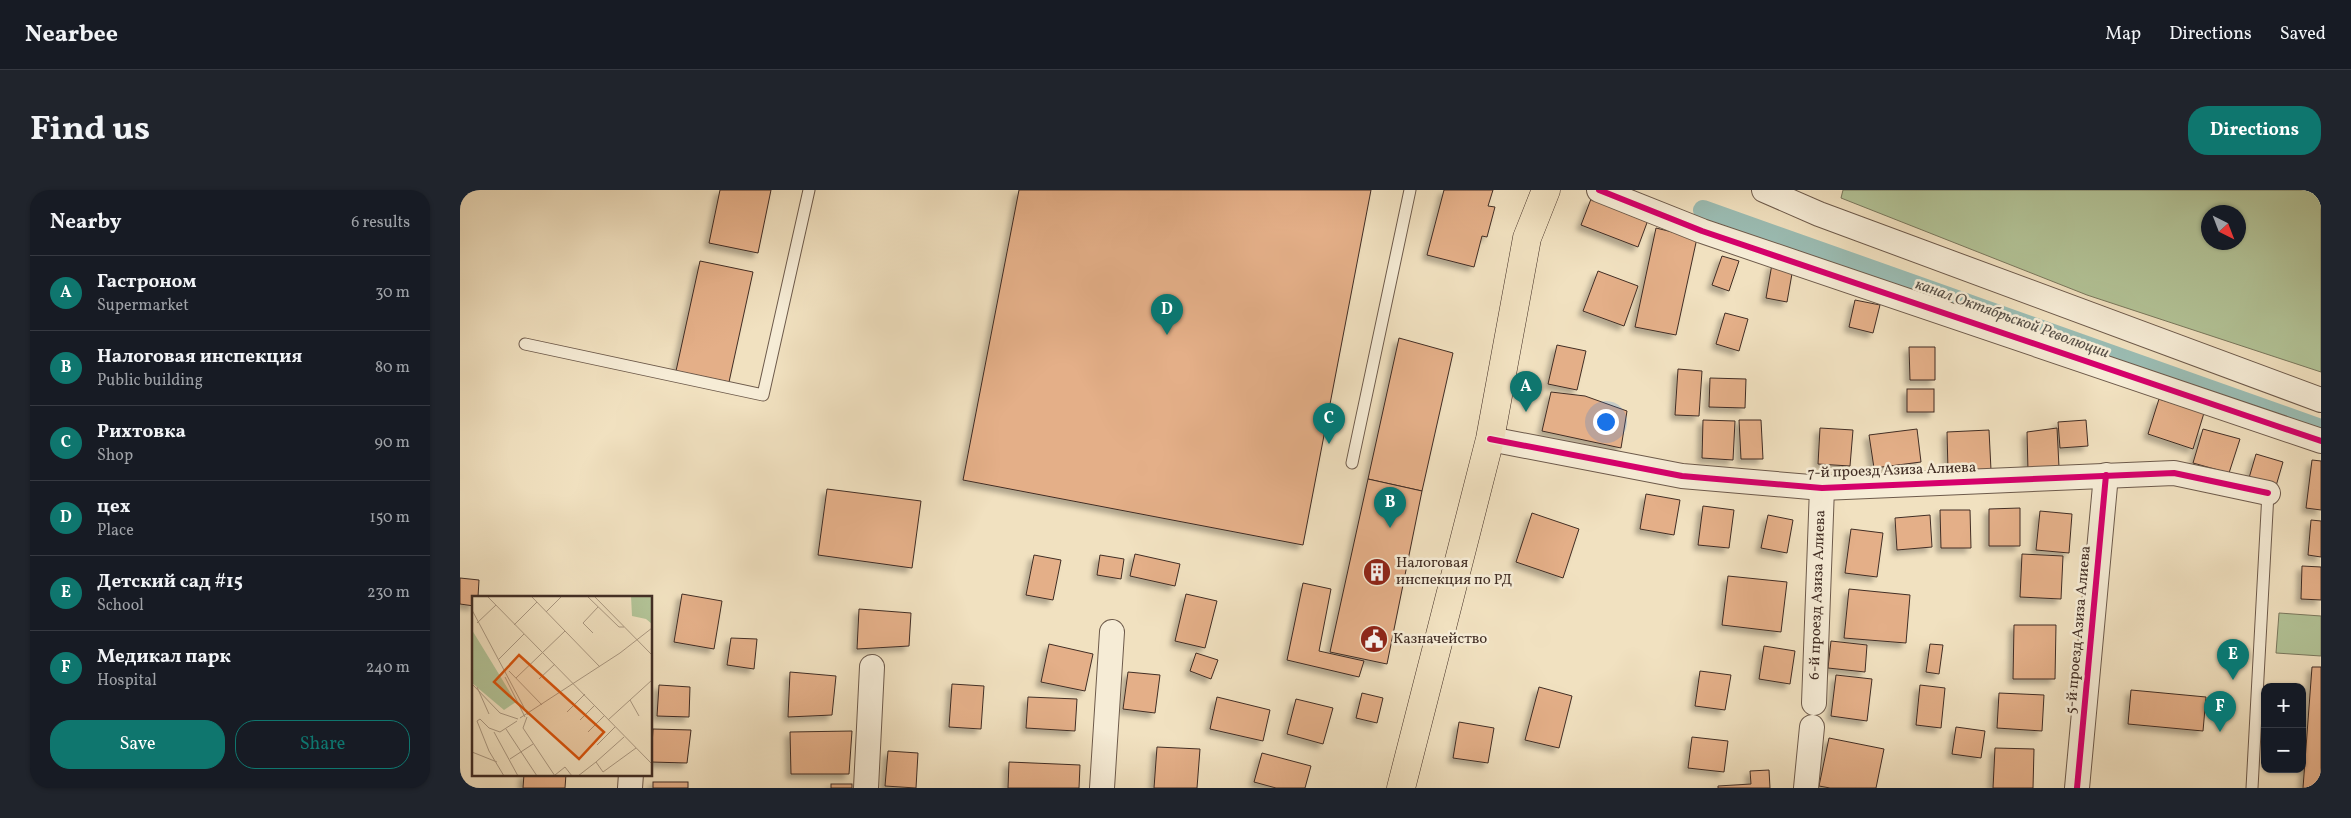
<!DOCTYPE html>
<meta charset="utf-8">
<style>
:root{--surface:#171b24;--page:#20242c;--text:#f1f3f6;--muted:#9ea1a6;--line:#363941;--accent:#0f766e}
body{margin:0;font-family:Vollkorn,serif;background:var(--page);color:var(--text)}
.controls{position:absolute;right:15px;bottom:15px;display:grid;overflow:hidden;border-radius:10px;box-shadow:0 1px 4px #0004}
.controls button{width:45px;height:45px;display:grid;place-items:center;padding:0;border:0;border-bottom:1px solid var(--line);background:var(--surface);color:var(--text);font:25px sans-serif}
.compass{position:absolute;left:1741px;top:15px;width:45px;height:45px;border-radius:50%;background:var(--surface);box-shadow:0 1px 4px #0004;rotate:138deg}
.you{position:absolute;left:1145px;top:231px;width:18px;height:18px;margin:-12px;border:4px solid #fff;border-radius:50%;background:#1a73e8;box-shadow:0 0 0 8px #1a73e833}
.badge{display:grid;place-items:center;width:32px;height:32px;border-radius:50%;background:var(--accent);color:#fff;font-size:16px;font-weight:700}
.pin{position:absolute;translate:-50% -41px;filter:drop-shadow(0 1px 2px #0008)}
.pin::after{content:'';position:absolute;top:26px;width:18px;height:15px;background:inherit;clip-path:polygon(0 0,100% 0,50% 100%)}
.list{margin:0;padding:0;list-style:none}
h2{display:flex;justify-content:space-between;align-items:center;height:65px;margin:0;padding:0 20px;font-size:21px}
h2 small{font-size:16px;font-weight:400;color:var(--muted)}
.list li{display:grid;grid-template-columns:32px 1fr auto;gap:15px;align-items:center;box-sizing:border-box;height:75px;padding:0 20px;border-top:1px solid var(--line)}
.list b{display:block;font-size:19px;white-space:nowrap}
.list p{margin:0;font-size:16px;white-space:nowrap;color:var(--muted)}
.list em{font-size:16px;font-style:normal;color:var(--muted)}
.actions{display:flex;gap:10px;padding:15px 20px}
.actions a{flex:1;padding:11px 0;border:1px solid var(--accent);border-radius:20px;text-align:center;font-size:18px;color:var(--accent)}
.actions .main{background:var(--accent);color:#fff}
.map{position:relative;flex:none;width:1861px;height:598px;overflow:hidden;border-radius:20px}
header{display:flex;align-items:center;gap:30px;box-sizing:border-box;height:70px;padding:0 25px;background:var(--surface);border-bottom:1px solid var(--line)}
header strong{font-size:24px}
nav{display:flex;gap:28px;margin-inline-start:auto;font-size:18px}
.intro{display:flex;align-items:center;justify-content:space-between;box-sizing:border-box;height:120px;padding:0 30px}
h1{margin:0;font-size:35px}
.button{padding:12px 22px;border-radius:20px;background:var(--accent);color:#fff;font-size:18px;font-weight:700}
main{display:flex;gap:30px;padding:0 30px}
aside{flex:1;background:var(--surface);border-radius:20px;box-shadow:0 1px 4px #0004}
.map>svg:first-child{display:block}
.green{fill:#b3c498;stroke:#7a785e;fill-rule:evenodd}
.lines{fill:none;stroke-linecap:round;stroke-linejoin:round}
.canal{stroke:#9bbdb4;stroke-width:20}
.building{fill:#e4af88;stroke:#412d24;filter:url(#shadow)}
.lane-casing{stroke:#6d5a4b;stroke-width:13}
.street-casing{stroke:#6d5a4b;stroke-width:26}
.primary-casing{stroke:#412d24;stroke-width:29}
.lane{stroke:#f6ecd6;stroke-width:11}
.street{stroke:#f6ecd6;stroke-width:24}
.primary{stroke:#f1e1c0;stroke-width:28}
.cycleway-casing{stroke:#f6ecd6;stroke-width:9}
.cycleway{stroke:#d6006c;stroke-width:6}
.labels{text-anchor:middle;dominant-baseline:central;stroke-width:5;stroke-linejoin:round;paint-order:stroke}
.street-label{font-size:15px;fill:#412d24;stroke:#f6ecd6}
.poi-label{font-size:15px;fill:#412d24;stroke:#f6ecd6;text-anchor:start}
.water-label{font-size:16px;font-style:italic;fill:#585148;stroke:#f6ecd6}
.inset-road{fill:none;stroke:#ab9982;stroke-width:1}
.view{fill:#d7550e;fill-opacity:0.15;stroke:#d7550e;stroke-width:2.5}
.inset-edge{fill:none;stroke:#412d24;stroke-width:2.5}
</style>
<header>
<strong>Nearbee</strong>
<nav><a>Map</a><a>Directions</a><a>Saved</a></nav>
</header>
<div class="intro"><h1>Find us</h1><a class="button">Directions</a></div>
<main>
<aside>
<h2>Nearby<small>6 results</small></h2>
<ul class="list">
<li><span class="badge">A</span><div><b>Гастроном</b><p>Supermarket</p></div><em>30 m</em></li>
<li><span class="badge">B</span><div><b>Налоговая инспекция</b><p>Public building</p></div><em>80 m</em></li>
<li><span class="badge">C</span><div><b>Рихтовка</b><p>Shop</p></div><em>90 m</em></li>
<li><span class="badge">D</span><div><b>цех</b><p>Place</p></div><em>150 m</em></li>
<li><span class="badge">E</span><div><b>Детский сад #15</b><p>School</p></div><em>230 m</em></li>
<li><span class="badge">F</span><div><b>Медикал парк</b><p>Hospital</p></div><em>240 m</em></li>
</ul>
<div class="actions"><a class="main">Save</a><a>Share</a></div>
</aside>
<div class="map">
<svg width="1861" height="598" viewBox="0 0 1861 598">
<defs>
<filter id="shadow"><feDropShadow dx="-4.5" dy="4.5" stdDeviation="2.5" flood-color="#0004"/></filter>
</defs>
<rect width="100%" height="100%" fill="#f1e1c0"/>
<filter id="stains"><feTurbulence type="fractalNoise" baseFrequency=".004" numOctaves="4"/><feColorMatrix values="0 0 0 0 .2 0 0 0 0 .09 0 0 0 0 .02 0 0 0 .5 -.17"/></filter>
<radialGradient id="worn" r=".72"><stop offset=".6" stop-color="#630" stop-opacity="0"/><stop offset="1" stop-color="#630" stop-opacity=".3"/></radialGradient>
<g class="green">
<path d="M1383,0H1861V182L1627,105L1381,8ZM1748,22H1778V52H1748Z"/>
<polygon points="1819,423 1861,426 1861,466 1816,463"/>
</g>
<g class="lines">
<polyline class="canal" points="1243,20 1861,239"/>
</g>
<g class="building">
<polygon points="260,0 311,0 298,63 249,53"/>
<polygon points="559,0 911,0 843,355 503,290"/>
<polygon points="984,0 1033,0 1028,16 1035,17 1027,47 1022,46 1014,77 967,65"/>
<polygon points="1131,9 1188,30 1178,57 1121,35"/>
<polygon points="1196,38 1237,48 1216,145 1175,137"/>
<polygon points="1262,66 1279,71 1269,101 1252,95"/>
<polygon points="240,71 293,82 269,192 216,181"/>
<polygon points="1312,74 1333,78 1327,112 1306,108"/>
<polygon points="1138,81 1178,96 1164,136 1123,121"/>
<polygon points="1395,110 1420,115 1413,143 1389,137"/>
<polygon points="1265,123 1288,129 1279,161 1256,154"/>
<polygon points="939,148 993,163 962,301 908,289"/>
<polygon points="1097,155 1126,161 1117,200 1088,194"/>
<polygon points="1449,157 1475,157 1475,190 1450,190"/>
<polygon points="1218,179 1242,181 1239,226 1215,225"/>
<polygon points="1250,188 1286,189 1285,218 1249,217"/>
<rect x="1447" y="199" width="27" height="23"/>
<polygon points="1091,202 1125,206 1167,221 1161,258 1082,241"/>
<polygon points="1699,209 1744,223 1733,259 1688,244"/>
<polygon points="1243,230 1275,231 1273,270 1242,268"/>
<polygon points="1279,230 1301,230 1303,269 1281,269"/>
<polygon points="1626,230 1628,256 1600,258 1598,232"/>
<polygon points="1360,238 1393,240 1390,276 1358,274"/>
<polygon points="1597,238 1599,277 1568,281 1567,242"/>
<polygon points="1457,239 1461,272 1414,278 1409,245"/>
<polygon points="1743,239 1780,249 1769,283 1733,273"/>
<polygon points="1529,240 1531,280 1488,281 1487,242"/>
<polygon points="1796,264 1823,272 1816,296 1789,288"/>
<polygon points="1852,270 1861,271 1861,320 1846,318"/>
<polygon points="908,289 962,301 927,474 870,462"/>
<polygon points="367,299 461,311 452,378 358,365"/>
<polygon points="1186,304 1220,310 1214,345 1180,339"/>
<polygon points="1243,316 1274,320 1269,358 1238,355"/>
<polygon points="1560,318 1560,356 1529,356 1529,319"/>
<polygon points="1480,320 1510,320 1511,358 1481,358"/>
<polygon points="1580,321 1612,324 1609,363 1576,360"/>
<polygon points="1072,323 1119,339 1103,388 1056,372"/>
<polygon points="1308,325 1333,330 1327,363 1301,358"/>
<polygon points="1470,325 1472,357 1437,360 1435,328"/>
<polygon points="1851,330 1861,331 1861,367 1848,365"/>
<polygon points="1391,339 1423,343 1417,387 1385,383"/>
<polygon points="675,364 720,374 715,396 670,386"/>
<polygon points="1562,364 1603,366 1601,409 1560,407"/>
<polygon points="574,365 601,370 593,410 566,405"/>
<polygon points="640,365 664,369 661,389 637,385"/>
<polygon points="1842,376 1861,377 1861,410 1841,409"/>
<polygon points="1268,386 1327,392 1321,442 1262,435"/>
<polygon points="0,388 19,390 18,407 14,407 14,416 0,414"/>
<polygon points="843,393 871,399 859,461 904,471 899,487 827,470"/>
<polygon points="1389,399 1450,405 1446,453 1384,448"/>
<polygon points="222,404 262,411 254,459 214,452"/>
<polygon points="726,404 757,411 745,458 715,451"/>
<polygon points="399,419 451,423 449,456 397,459"/>
<polygon points="1554,435 1596,435 1595,489 1553,489"/>
<polygon points="271,448 297,449 294,479 267,475"/>
<polygon points="1371,451 1407,455 1405,482 1368,478"/>
<polygon points="589,454 633,464 625,501 581,492"/>
<polygon points="1470,454 1483,455 1479,484 1466,482"/>
<polygon points="1304,456 1335,461 1330,494 1299,489"/>
<polygon points="736,463 758,470 751,489 730,481"/>
<polygon points="1852,477 1861,477 1861,598 1843,598"/>
<polygon points="1240,481 1271,485 1265,520 1235,516"/>
<polygon points="330,482 376,486 372,525 328,527"/>
<polygon points="668,482 700,485 695,523 663,519"/>
<polygon points="1376,485 1412,489 1407,531 1371,526"/>
<polygon points="492,494 524,496 521,539 489,537"/>
<polygon points="199,495 230,497 229,527 197,526"/>
<polygon points="1460,495 1485,498 1481,538 1456,535"/>
<polygon points="1079,497 1112,506 1099,558 1065,550"/>
<polygon points="1671,500 1746,507 1743,541 1668,534"/>
<polygon points="902,503 923,508 917,533 896,528"/>
<polygon points="1539,503 1584,505 1582,541 1537,538"/>
<polygon points="568,507 617,509 615,541 566,538"/>
<polygon points="757,507 810,520 803,551 750,539"/>
<polygon points="836,509 873,518 863,554 827,544"/>
<polygon points="999,532 1034,538 1028,573 993,568"/>
<polygon points="1496,537 1525,541 1521,568 1492,564"/>
<polygon points="193,539 231,540 227,573 191,572"/>
<polygon points="392,541 389,584 331,584 330,542"/>
<polygon points="1232,547 1268,551 1264,582 1228,578"/>
<polygon points="1369,548 1424,559 1416,598 1370,598 1359,596"/>
<polygon points="697,557 740,559 737,598 694,598"/>
<polygon points="1535,558 1574,559 1573,598 1533,598"/>
<polygon points="428,561 458,563 456,598 425,596"/>
<polygon points="802,563 851,576 845,598 816,598 794,592"/>
<polygon points="549,572 620,575 619,598 548,598"/>
<polygon points="1309,580 1310,598 1258,598 1258,596 1291,594 1290,581"/>
<polygon points="64,584 106,584 105,598 63,598"/>
<rect x="193" y="592" width="35" height="6"/>
<rect x="371" y="594" width="21" height="4"/>
</g>
<g class="lines">
<defs>
<g id="lane">
<polyline points="65,154 303,205 349,0"/>
<polyline points="892,273 950,0"/>
<polyline points="1792,598 1808,303"/>
</g>
<g id="street">
<polyline points="1139,0 1242,41 1861,251"/>
<polyline points="1304,0 1359,24 1861,210"/>
<polyline points="1030,249 1222,286 1362,298 1714,283 1808,303"/>
<polyline points="1354,513 1362,298"/>
<polyline points="170,598 171,584"/>
<polyline points="406,598 412,477"/>
<polyline points="642,598 652,442"/>
<polyline points="1346,598 1352,537"/>
<polyline points="1617,598 1646,285"/>
</g>
<polyline id="primary" points="941,598 1030,249 1067,48 1086,0"/>
</defs>
<use href="#lane" class="lane-casing"/>
<use href="#street" class="street-casing"/>
<use href="#primary" class="primary-casing"/>
<use href="#lane" class="lane"/>
<use href="#street" class="street"/>
<use href="#primary" class="primary"/>
<defs>
<g id="cycleway">
<polyline points="1139,0 1242,41 1861,251"/>
<polyline points="1030,249 1222,286 1362,298 1714,283 1808,303"/>
<polyline points="1617,598 1646,285"/>
</g>
</defs>
<use href="#cycleway" class="cycleway-casing"/>
<use href="#cycleway" class="cycleway"/>
</g>
<defs>
<symbol id="building-disc" viewBox="-11 -11 22 22"><circle r="9.5" fill="#8f2418" stroke="#f6ecd6"/><path d="M-4-6H4V6H1V3H-1V6H-4ZM-2.5-4.3h1.7v1.8h-1.7ZM.8-4.3h1.7v1.8H.8ZM-2.5-1h1.7V.8h-1.7ZM.8-1h1.7V.8H.8Z" fill="#fff"/></symbol>
<symbol id="civic-disc" viewBox="-11 -11 22 22"><circle r="9.5" fill="#8f2418" stroke="#f6ecd6"/><path d="M-.6-6.5H3V-4.5H.6V-3L4-1V1h2V6H-6V1h2V-1L-.6-3ZM-1.2 2.5V6h2.4V2.5Z" fill="#fff"/></symbol>
</defs>
<g fill-rule="evenodd">
<use href="#building-disc" x="901" y="366" width="32" height="32"/>
<use href="#civic-disc" x="898" y="433" width="32" height="32"/>
</g>
<g class="labels">
<g class="street-label">
<text transform="translate(1432 281) rotate(-2)">7-й проезд Азиза Алиева</text>
<text transform="translate(1358 405) rotate(-88)">6-й проезд Азиза Алиева</text>
<text transform="translate(1619 440) rotate(-85)">5-й проезд Азиза Алиева</text>
</g>
<g class="poi-label">
<text x="936" y="373">Налоговая<tspan x="936" dy="17">инспекция по РД</tspan></text>
<text x="933" y="449">Казначейство</text>
</g>
<g class="water-label">
<text transform="translate(1552 129) rotate(20)">канал Октябрьской Революции</text>
</g>
</g>
<g transform="translate(12 406)">
<rect width="180" height="180" fill="#f1e1c0"/>
<path d="M159,0H180V28L174,23L160,20ZM0,34L44,106L32,114L0,87Z" fill="#b3c498"/>
<path class="inset-road" d="M15,0L180,168M59,0L128,71M115,0L147,31H152M122,0L180,59M0,14L56,119M74,16L90,0M5,27L24,9M42,29L65,6M121,37L111,27L126,11M26,64L52,38M37,75L70,109M33,81L53,121M44,82L93,35M67,83L83,68M0,88L28,117L46,123M5,91L17,118M158,104L167,120M95,116L113,98M55,121L51,132L83,180M48,122L148,57L180,32M108,124L122,110M136,124L180,84M34,133L65,180M22,136L46,180M116,136L132,120M125,149L143,131M0,156L25,166M38,163L61,148M124,166L152,141M83,179L93,171L100,180M32,180L17,155L5,125L8,123L17,132L28,136L45,125M106,180L124,166L131,176L164,152"/>
<path class="view" d="M47,59L132,136L107,163L22,86Z"/>
<rect width="180" height="180" class="inset-edge"/>
</g>
<rect width="100%" height="100%" filter="url(#stains)"/>
<rect width="100%" height="100%" fill="url(#worn)"/>
</svg>
<div class="controls">
<button>+</button>
<button>−</button>
</div>
<svg class="compass" viewBox="-18 -18 36 36"><path d="M0-13l5 13h-10z" fill="#e53935"/><path d="M0 13l5-13h-10z" fill="#9ea1a6"/></svg>
<div class="you"></div>
<div class="pin badge" style="left:1066px;top:222px">A</div>
<div class="pin badge" style="left:930px;top:338px">B</div>
<div class="pin badge" style="left:869px;top:254px">C</div>
<div class="pin badge" style="left:707px;top:145px">D</div>
<div class="pin badge" style="left:1773px;top:490px">E</div>
<div class="pin badge" style="left:1760px;top:542px">F</div>
</div>
</main>
